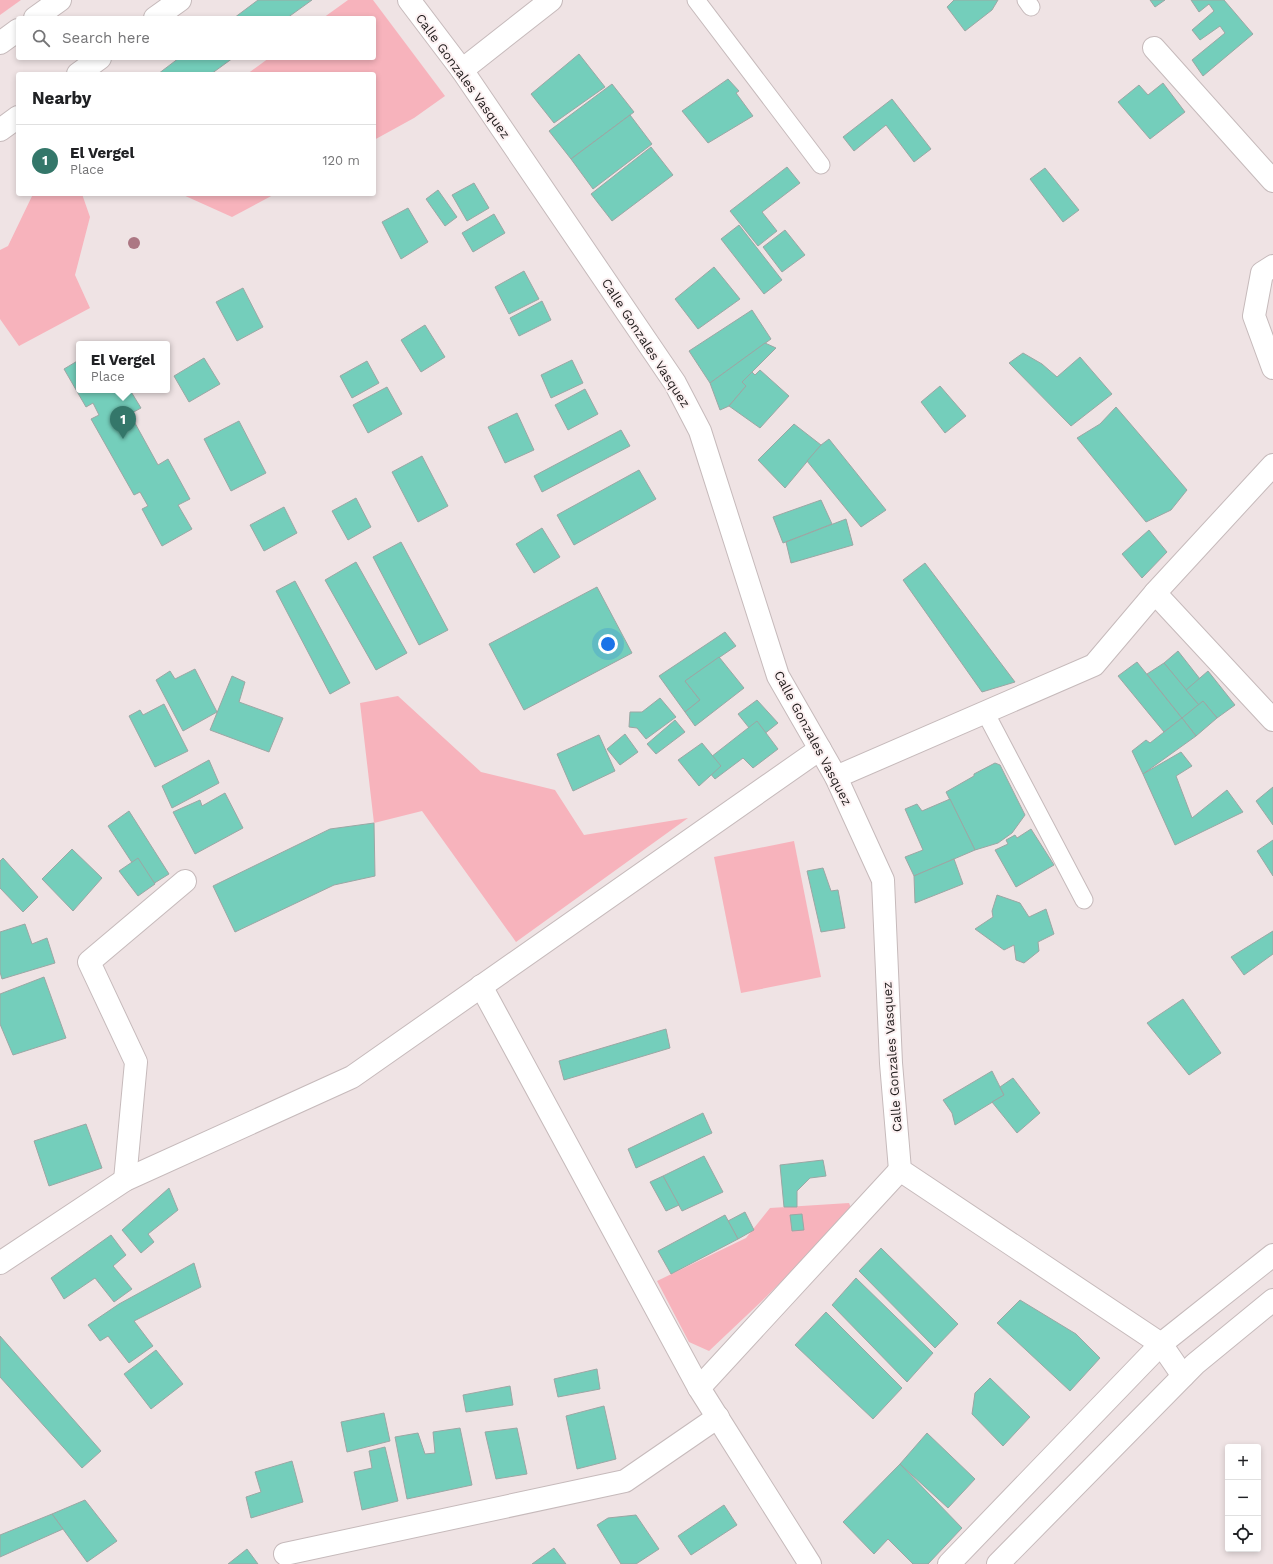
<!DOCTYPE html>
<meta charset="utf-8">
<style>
:root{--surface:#fff;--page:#f2f2f2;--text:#202124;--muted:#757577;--line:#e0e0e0;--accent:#34776a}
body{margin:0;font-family:"Work Sans",sans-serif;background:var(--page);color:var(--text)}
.controls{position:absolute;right:12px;bottom:12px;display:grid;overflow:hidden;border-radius:4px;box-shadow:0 2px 6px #0003}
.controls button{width:36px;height:36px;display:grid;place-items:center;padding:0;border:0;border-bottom:1px solid var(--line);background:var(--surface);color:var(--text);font:20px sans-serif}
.you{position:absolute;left:608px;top:644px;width:14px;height:14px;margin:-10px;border:3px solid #fff;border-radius:50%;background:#1a73e8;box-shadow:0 0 0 6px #1a73e833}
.badge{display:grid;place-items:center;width:26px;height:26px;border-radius:50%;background:var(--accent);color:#fff;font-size:13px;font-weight:700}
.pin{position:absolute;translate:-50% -33px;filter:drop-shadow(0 1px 2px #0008)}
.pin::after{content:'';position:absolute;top:21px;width:14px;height:12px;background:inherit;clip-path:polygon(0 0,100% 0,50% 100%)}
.popup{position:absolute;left:76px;top:341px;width:94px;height:52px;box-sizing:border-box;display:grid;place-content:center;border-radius:4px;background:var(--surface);filter:drop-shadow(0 1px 3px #0005);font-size:13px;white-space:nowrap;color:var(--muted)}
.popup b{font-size:15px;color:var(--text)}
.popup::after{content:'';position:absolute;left:50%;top:100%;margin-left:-8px;border:8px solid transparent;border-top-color:var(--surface)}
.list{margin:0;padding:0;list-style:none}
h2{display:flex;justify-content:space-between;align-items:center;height:52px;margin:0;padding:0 16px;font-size:17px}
h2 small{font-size:13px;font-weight:400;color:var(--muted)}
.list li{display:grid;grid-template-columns:26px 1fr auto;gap:12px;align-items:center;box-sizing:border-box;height:72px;padding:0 16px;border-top:1px solid var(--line)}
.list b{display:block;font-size:15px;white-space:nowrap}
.list p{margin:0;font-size:13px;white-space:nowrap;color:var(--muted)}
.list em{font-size:13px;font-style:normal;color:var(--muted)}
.icon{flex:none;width:22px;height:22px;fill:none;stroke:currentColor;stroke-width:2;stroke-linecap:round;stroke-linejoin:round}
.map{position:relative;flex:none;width:1273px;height:1564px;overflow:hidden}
.search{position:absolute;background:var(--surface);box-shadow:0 2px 6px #0003;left:16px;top:16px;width:360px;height:44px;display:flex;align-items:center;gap:10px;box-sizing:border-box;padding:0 14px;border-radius:4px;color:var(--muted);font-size:15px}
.panel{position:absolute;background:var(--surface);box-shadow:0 2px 6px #0003;left:16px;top:72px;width:360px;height:124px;border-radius:4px}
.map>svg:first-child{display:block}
.green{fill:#f7b3bc}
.building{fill:#74cebb;stroke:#9ba7a4}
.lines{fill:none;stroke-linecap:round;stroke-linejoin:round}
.service-casing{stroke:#c6babb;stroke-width:19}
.minor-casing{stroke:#c6babb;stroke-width:24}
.tertiary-casing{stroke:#c6babb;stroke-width:24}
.trunk-casing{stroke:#c6babb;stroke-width:24}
.service{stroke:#fff;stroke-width:17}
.minor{stroke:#fff;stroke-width:22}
.tertiary{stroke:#fff;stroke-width:22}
.trunk{stroke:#fff;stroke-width:22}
.tree{fill:#ac7783}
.labels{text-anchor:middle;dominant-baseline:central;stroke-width:4;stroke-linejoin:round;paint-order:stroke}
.street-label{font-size:13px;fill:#1f1b1b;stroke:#fcf0f1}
</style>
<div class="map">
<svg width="1273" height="1564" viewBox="0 0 1273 1564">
<rect width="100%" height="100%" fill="#efe3e4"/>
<g class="green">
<polygon points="0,0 21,0 0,15"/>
<polygon points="348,0 373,0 445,96 414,118 374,140 374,74 247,74 269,58 374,58 374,18 323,18"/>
<polygon points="33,194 82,194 90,217 75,275 90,308 19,346 0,319 0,250 8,246"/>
<polygon points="181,194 275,194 232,217"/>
<polygon points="398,696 481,772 555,790 584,835 688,818 516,942 422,811 374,823 360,703"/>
<polygon points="794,841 821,977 741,993 714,857"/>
<polygon points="849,1203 852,1210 766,1297 709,1351 689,1342 657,1281 746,1238 770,1208"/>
</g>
<g class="building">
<polygon points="258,0 312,0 287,18 234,18"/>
<polygon points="954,0 998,0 992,10 965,31 947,7"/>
<polygon points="1150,0 1165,0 1155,7"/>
<polygon points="1191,0 1224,0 1253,34 1203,76 1192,60 1225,33 1220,26 1200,40 1192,30 1214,11 1209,4 1199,12"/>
<polygon points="579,54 605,87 554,123 531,94"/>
<polygon points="179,58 233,58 211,74 158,74"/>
<polygon points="728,79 739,91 736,93 753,116 708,143 682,111"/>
<polygon points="1163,83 1185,112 1150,139 1118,102 1139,85 1148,95"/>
<polygon points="612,84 634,112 571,159 549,131"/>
<polygon points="892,99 931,149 914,162 886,125 854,151 843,137"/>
<polygon points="630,115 652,144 593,189 571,159"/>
<polygon points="651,147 673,175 612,221 591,194"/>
<polygon points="787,167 800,183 762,212 777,231 758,246 730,211"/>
<polygon points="1045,168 1079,210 1063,222 1030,179"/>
<polygon points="474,183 489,208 467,221 452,195"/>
<polygon points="438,190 457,217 445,226 426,199"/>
<polygon points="408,208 428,242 401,259 382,222"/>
<polygon points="494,214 505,233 473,252 462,233"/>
<polygon points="739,225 782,280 764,294 721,239"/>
<polygon points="785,230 805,255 782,272 763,247"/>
<polygon points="714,267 740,299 698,329 675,299"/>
<polygon points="524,271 539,299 509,314 495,287"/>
<polygon points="243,288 263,327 237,341 216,302"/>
<polygon points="542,301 551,320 519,336 510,318"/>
<polygon points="752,310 771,339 710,383 689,351"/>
<polygon points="425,325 445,357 421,372 401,340"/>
<polygon points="765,343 776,348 742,382 746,386 729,406 720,410 710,383"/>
<polygon points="1023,353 1042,364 1057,377 1080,357 1112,394 1071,426 1009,363"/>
<polygon points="204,358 220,384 189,402 174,376"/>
<polygon points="79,360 79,390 130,390 141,408 130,414 158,465 168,459 190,499 178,505 192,529 162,546 142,509 148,506 140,492 134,495 91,419 99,415 93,403 86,407 64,369"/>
<polygon points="572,360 583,383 551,398 541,375"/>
<polygon points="367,361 379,383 352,398 340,376"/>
<polygon points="760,370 789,396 760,428 729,406 746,386 742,382 752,372 755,375"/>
<polygon points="940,386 966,416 945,433 921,402"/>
<polygon points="387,387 402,414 368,433 353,405"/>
<polygon points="585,389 598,414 568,430 555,405"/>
<polygon points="1116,407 1187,490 1171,510 1146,522 1077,438 1100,424"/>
<polygon points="517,413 534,450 505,463 488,427"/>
<polygon points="239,421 266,473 231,491 204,439"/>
<polygon points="794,424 821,445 785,488 758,460"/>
<polygon points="621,430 630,446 542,492 534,476"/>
<polygon points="829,439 886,510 861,527 807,461 821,445"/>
<polygon points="422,456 448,506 418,522 392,472"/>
<polygon points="639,470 656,499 574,545 557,515"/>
<polygon points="356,498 371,527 348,540 332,511"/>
<polygon points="821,500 832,524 783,543 773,517"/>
<polygon points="284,507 297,533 264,551 250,525"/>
<polygon points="846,519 853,545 791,563 786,542"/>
<polygon points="542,528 560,557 534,573 516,544"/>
<polygon points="1149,530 1167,552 1142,578 1122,554"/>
<polygon points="401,542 448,630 419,645 373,557"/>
<polygon points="356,562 407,653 376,670 325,580"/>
<polygon points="925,563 1015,682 982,692 903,580"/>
<polygon points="295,581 350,683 330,694 276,591"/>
<polygon points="597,587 632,653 524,710 489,644"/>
<polygon points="725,632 736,646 685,681 700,700 685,712 659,676"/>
<polygon points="1178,651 1200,679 1186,690 1164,663"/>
<polygon points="719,657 744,688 695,726 685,712 700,700 685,681"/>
<polygon points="1137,662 1182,718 1164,732 1118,676"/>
<polygon points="1164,663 1199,705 1182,718 1147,674"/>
<polygon points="195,669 217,712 183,731 156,680 170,671 175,679"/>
<polygon points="1208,671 1235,705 1217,718 1203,701 1199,705 1186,690"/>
<polygon points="232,676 245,682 239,702 283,718 269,752 210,730"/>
<polygon points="660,698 676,717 646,739 637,728 629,727 630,712 642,712"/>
<polygon points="757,700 778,723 758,739 738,714"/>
<polygon points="1203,701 1217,718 1196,736 1182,718"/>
<polygon points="164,704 188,751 155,767 129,716 140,710 143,715"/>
<polygon points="1182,718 1196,736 1143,774 1132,751 1146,740 1150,743"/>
<polygon points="675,720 685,732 656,754 647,744"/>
<polygon points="757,721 778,749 753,768 743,758 715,779 702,764"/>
<polygon points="625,734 638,752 620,765 607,749"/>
<polygon points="599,735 615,771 573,791 557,754"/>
<polygon points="702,743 721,766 699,786 678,760"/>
<polygon points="1181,752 1192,766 1176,776 1192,818 1227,790 1243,812 1175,845 1143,774"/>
<polygon points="209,760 219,783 172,808 162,786"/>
<polygon points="995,763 1000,765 1025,815 1012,833 998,843 975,850 946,792 974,776 974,774"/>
<polygon points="1273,787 1273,825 1256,801"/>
<polygon points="225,793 243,828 195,854 173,812 200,800 202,806"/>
<polygon points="950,799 975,850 914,876 905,857 923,850 905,809 917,804 922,811"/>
<polygon points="129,811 169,874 148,887 108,826"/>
<polygon points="374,823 375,876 334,885 235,932 213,886 330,829"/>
<polygon points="1031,829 1054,865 1016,887 995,850 1008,844 1006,840 1015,835 1017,838"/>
<polygon points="1273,840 1273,876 1257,851"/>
<polygon points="72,849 102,878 73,911 42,879"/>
<polygon points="3,858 38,897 23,912 0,888 0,861"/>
<polygon points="138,858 155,884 138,896 119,871"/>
<polygon points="954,859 963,884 915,903 914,876"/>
<polygon points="823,868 831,891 838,890 845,928 821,932 807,871"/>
<polygon points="997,895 1020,903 1029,917 1046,909 1054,934 1038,942 1039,951 1024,963 1016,960 1014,945 1004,950 975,929 993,917 992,911"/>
<polygon points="25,924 32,944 47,938 55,963 2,979 0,972 0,932"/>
<polygon points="1273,931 1273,954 1244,975 1231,957"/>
<polygon points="44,977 66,1038 13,1055 0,1024 0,994"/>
<polygon points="1183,999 1221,1053 1189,1075 1147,1023"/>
<polygon points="666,1029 670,1048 564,1080 559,1061"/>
<polygon points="992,1071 1004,1095 955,1125 952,1113 943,1100"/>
<polygon points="1013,1078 1040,1113 1017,1133 992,1102 1004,1095 1000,1087"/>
<polygon points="703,1113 712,1133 636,1168 628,1149"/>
<polygon points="86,1124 102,1168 49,1186 34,1141"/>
<polygon points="704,1156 723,1192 682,1211 663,1176"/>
<polygon points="823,1160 826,1176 810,1178 797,1191 797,1207 784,1207 780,1165"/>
<polygon points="663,1176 679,1205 666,1211 650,1182"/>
<polygon points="169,1188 178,1210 148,1234 154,1242 141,1253 122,1230"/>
<polygon points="745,1212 754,1230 738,1239 728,1221"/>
<polygon points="802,1214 804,1230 792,1231 790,1215"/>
<polygon points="725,1215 738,1239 671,1274 658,1251"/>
<polygon points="111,1235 126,1255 113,1266 132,1289 114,1302 95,1278 64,1299 51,1278"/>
<polygon points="881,1248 958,1324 935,1348 859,1271"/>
<polygon points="194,1263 201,1287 134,1321 153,1346 129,1363 108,1336 100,1341 88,1325 119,1304"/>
<polygon points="856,1278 933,1353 907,1382 832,1305"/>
<polygon points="1020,1300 1076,1334 1100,1358 1070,1391 997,1323"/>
<polygon points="826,1312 902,1388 873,1419 795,1345"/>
<polygon points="0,1336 101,1451 82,1468 0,1377"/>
<polygon points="156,1350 183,1384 151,1409 124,1374"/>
<polygon points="597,1369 600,1389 558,1397 554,1379"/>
<polygon points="990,1378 1030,1417 1003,1446 972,1414 975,1393"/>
<polygon points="510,1386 513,1405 466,1412 463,1395"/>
<polygon points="604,1406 616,1459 577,1469 566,1416"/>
<polygon points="384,1413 390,1441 347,1452 341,1422"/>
<polygon points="460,1428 472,1485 407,1499 395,1437 418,1433 425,1454 435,1453 433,1432"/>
<polygon points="517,1428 527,1474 496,1479 485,1432"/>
<polygon points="927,1433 975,1479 948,1508 900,1464"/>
<polygon points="385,1447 398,1501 362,1510 354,1472 372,1468 369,1451"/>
<polygon points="292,1461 303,1502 251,1518 246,1497 261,1492 255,1472"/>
<polygon points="900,1464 962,1528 928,1564 913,1564 888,1539 874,1554 843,1522"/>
<polygon points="85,1500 117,1541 87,1562 52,1514"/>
<polygon points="724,1505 737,1525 691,1555 678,1536"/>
<polygon points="52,1514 63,1529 0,1557 0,1535"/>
<polygon points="636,1515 659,1549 636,1564 621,1564 597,1525 608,1518"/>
<polygon points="554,1548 566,1564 532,1564"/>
<polygon points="247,1549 258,1564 228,1564"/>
</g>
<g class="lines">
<defs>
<g id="service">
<polyline points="696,0 821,165"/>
<polyline points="1026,0 1031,7"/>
<polyline points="985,712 1084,900"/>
</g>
<g id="minor">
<polyline points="409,0 462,70 675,383 700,431 778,676 836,777 883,880 891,1063 900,1170 1161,1344 1183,1376"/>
<polyline points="155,18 180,0"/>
<polyline points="1154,48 1273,181"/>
<polyline points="462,70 551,0"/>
<polyline points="78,74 100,58"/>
<polyline points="0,130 18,117"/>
<polyline points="1273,266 1262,273 1254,316 1273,368"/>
<polyline points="1155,593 1273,720"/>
<polyline points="836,777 1094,665 1155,593 1273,465"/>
<polyline points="481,986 699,1388 810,1564"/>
<polyline points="125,1180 136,1062 89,962 185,881"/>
<polyline points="0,1263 125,1180 352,1077 820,749"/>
<polyline points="699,1388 900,1170"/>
<polyline points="285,1554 625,1481 718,1417"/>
</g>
<g id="tertiary">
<polyline points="949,1564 1161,1344 1273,1255"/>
<polyline points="998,1564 1195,1364 1273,1300"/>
</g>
<g id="trunk">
<polyline points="35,18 60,0"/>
<polyline points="0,43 18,30"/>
</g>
</defs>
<use href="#service" class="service-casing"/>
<use href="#minor" class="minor-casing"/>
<use href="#tertiary" class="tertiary-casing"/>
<use href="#trunk" class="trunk-casing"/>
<use href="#service" class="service"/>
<use href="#minor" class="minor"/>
<use href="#tertiary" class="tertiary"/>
<use href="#trunk" class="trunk"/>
</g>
<circle class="tree" cx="134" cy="243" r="6"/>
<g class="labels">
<g class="street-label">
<text transform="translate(463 76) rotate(54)">Calle Gonzales Vasquez</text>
<text transform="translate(646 343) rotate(57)">Calle Gonzales Vasquez</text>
<text transform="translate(813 738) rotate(62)">Calle Gonzales Vasquez</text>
<text transform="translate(892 1057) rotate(-94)">Calle Gonzales Vasquez</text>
</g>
</g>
</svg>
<div class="controls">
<button>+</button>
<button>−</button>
<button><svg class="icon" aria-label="locate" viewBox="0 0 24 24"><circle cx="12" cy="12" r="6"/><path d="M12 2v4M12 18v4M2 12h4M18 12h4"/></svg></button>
</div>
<div class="you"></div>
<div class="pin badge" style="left:123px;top:439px">1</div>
<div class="popup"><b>El Vergel</b>Place</div>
<div class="search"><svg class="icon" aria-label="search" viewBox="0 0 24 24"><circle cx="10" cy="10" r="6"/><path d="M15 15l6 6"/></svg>Search here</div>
<section class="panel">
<h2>Nearby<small></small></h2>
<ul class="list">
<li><span class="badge">1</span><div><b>El Vergel</b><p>Place</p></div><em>120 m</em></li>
</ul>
</section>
</div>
